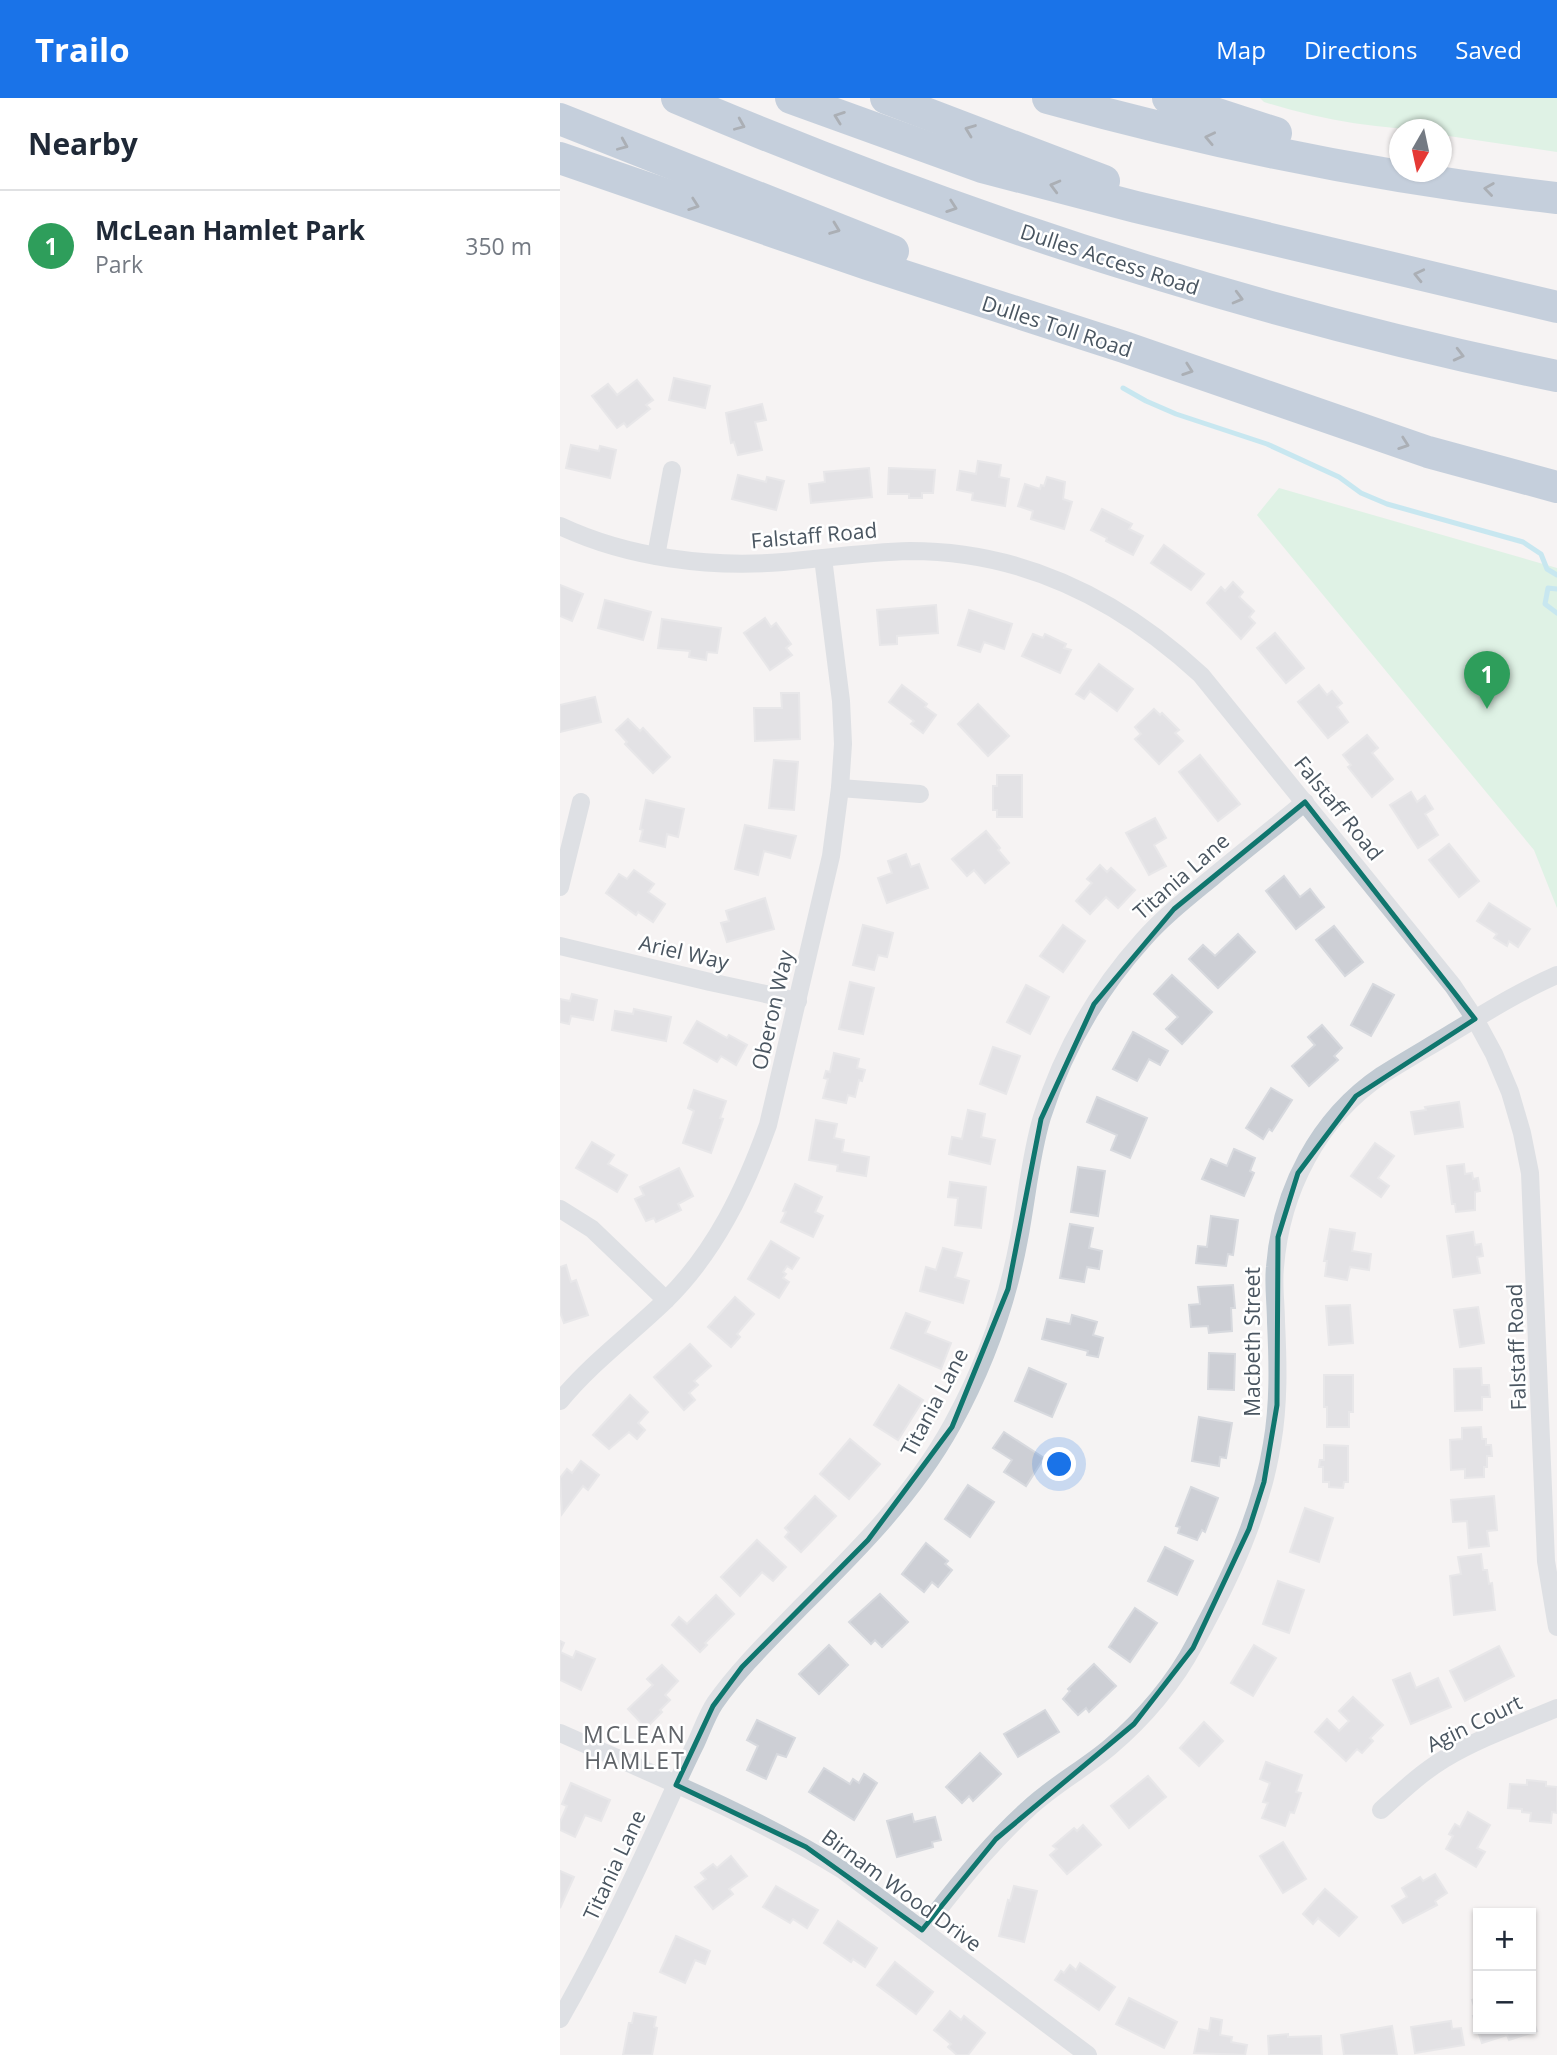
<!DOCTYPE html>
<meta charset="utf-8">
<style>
:root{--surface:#fff;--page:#f2f2f3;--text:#1f2937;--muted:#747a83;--line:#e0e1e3;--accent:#1a73e8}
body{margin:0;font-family:"Open Sans",sans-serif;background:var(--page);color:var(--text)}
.controls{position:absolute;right:21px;bottom:21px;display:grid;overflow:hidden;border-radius:0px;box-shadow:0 2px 5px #0004}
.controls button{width:63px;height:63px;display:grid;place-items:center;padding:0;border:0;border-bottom:2px solid var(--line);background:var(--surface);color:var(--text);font:35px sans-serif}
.compass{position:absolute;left:829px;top:21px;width:63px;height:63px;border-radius:50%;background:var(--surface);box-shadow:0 2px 5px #0004;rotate:189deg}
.you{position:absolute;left:500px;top:1367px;width:24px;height:24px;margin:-18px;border:5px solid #fff;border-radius:50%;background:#1a73e8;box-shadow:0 0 0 10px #1a73e833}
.badge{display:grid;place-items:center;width:46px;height:46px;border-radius:50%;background:var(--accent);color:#fff;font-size:23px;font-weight:700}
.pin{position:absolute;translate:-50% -58px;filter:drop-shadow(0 2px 4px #0008)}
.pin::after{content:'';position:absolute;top:37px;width:24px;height:21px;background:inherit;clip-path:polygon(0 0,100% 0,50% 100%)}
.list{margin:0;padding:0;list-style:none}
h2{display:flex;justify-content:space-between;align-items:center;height:91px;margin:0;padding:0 28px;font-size:30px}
h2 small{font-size:23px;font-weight:400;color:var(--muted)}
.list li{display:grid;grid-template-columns:46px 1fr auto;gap:21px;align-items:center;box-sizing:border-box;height:112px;padding:0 28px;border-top:2px solid var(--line)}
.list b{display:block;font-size:26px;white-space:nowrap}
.list p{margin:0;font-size:23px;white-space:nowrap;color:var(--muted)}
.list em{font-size:23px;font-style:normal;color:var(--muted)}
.map{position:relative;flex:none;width:997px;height:1957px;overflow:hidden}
header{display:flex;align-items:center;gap:42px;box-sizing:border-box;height:98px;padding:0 35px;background:var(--accent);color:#fff}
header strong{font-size:33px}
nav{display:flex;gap:38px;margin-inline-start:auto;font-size:24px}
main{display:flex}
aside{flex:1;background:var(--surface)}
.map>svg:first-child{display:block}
.green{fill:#c3f1d5}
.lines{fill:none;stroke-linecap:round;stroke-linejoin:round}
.stream{stroke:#90daee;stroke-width:5}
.building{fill:#cdcfd5;stroke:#d7d9de;stroke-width:2}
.minor{stroke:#c1cad2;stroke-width:18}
.motorway{stroke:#8ba5c1;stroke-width:32}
.oneway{stroke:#505e6b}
.marked{fill:none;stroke:#0f766e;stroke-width:5;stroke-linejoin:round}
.labels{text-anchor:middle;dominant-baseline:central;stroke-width:5;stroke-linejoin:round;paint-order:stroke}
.street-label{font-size:21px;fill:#4a5661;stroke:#fff}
.neighbourhood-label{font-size:23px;letter-spacing:2px;fill:#5f6368;stroke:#fff}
</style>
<header>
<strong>Trailo</strong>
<nav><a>Map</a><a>Directions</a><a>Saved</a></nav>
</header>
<main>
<aside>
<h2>Nearby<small></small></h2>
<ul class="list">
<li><span class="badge" style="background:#2e9e5b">1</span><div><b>McLean Hamlet Park</b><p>Park</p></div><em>350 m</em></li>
</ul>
</aside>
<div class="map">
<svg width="997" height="1957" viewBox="0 0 997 1957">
<rect width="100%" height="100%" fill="#f5f3f3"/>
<g class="green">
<path d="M700,0H997V54L882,37L881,32C821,32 761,22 704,4Z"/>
<polygon points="719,390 997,470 997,810 974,752 697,417"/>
</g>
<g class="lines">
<g class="stream">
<polyline points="563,290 586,303 616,316 707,346 779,379 801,395 827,406 963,444 981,456 987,471 997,477"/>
<polyline points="997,491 988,490 985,506 997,515"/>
</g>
</g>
<g class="building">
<polygon points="114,280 150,288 145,310 109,302"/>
<polygon points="77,282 93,302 86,307 90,311 67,329 64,325 57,330 32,298 48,286 57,297"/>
<polygon points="202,306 206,322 195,324 202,352 178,357 174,344 171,345 166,315"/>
<polygon points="11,347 39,353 40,348 56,352 50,380 6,370"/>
<polygon points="418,363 441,367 439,379 449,381 445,408 412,402 413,395 397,392 400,373 416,376"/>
<polygon points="309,370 312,399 251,405 249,386 265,384 264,374"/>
<polygon points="329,370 375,372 373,395 362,395 362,400 349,400 349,396 328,396"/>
<polygon points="178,377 206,384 207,379 224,383 216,412 172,401"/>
<polygon points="487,379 505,384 503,401 512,404 504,431 471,421 473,413 458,408 465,386 480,391 481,387 484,388"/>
<polygon points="542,411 572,426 569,431 583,438 573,457 546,443 547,440 531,432"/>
<polygon points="604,447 644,476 631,492 591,465"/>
<polygon points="673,484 683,494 679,499 694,513 689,519 695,525 681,541 647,505 661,489 665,493"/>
<polygon points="0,487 23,496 12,523 0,518"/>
<polygon points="45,502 91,514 83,542 38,530"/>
<polygon points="376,507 378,535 337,538 337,546 320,547 317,512"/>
<polygon points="409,512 452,526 444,551 424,544 420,554 398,547"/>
<polygon points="205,520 211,529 216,525 231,546 226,550 232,557 210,572 184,535"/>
<polygon points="102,521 161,530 157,555 147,554 146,562 129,559 130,553 98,550"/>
<polygon points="715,535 744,570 726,585 697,550"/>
<polygon points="473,536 483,540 485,536 506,546 504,550 511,552 500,575 462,558"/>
<polygon points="539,566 573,591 557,613 530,593 524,601 516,596"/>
<polygon points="342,587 367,606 365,609 376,617 363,635 351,626 354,623 329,604"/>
<polygon points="759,587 767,597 772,593 782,605 777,609 788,624 768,640 738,604"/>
<polygon points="221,595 239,595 240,641 195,643 194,610 222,610"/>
<polygon points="35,599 41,624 0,634 0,607"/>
<polygon points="418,606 449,638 428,658 398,626"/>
<polygon points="594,611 600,617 602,615 619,632 615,635 623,643 599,666 575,641 581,636 575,629"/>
<polygon points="68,621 80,633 83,630 110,659 93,675 65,646 67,644 56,632"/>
<polygon points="807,637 818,650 812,655 833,681 812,699 788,669 791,667 783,657"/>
<polygon points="640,657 680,706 658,723 619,674"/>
<polygon points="214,662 238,664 234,712 209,710"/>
<polygon points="437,677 462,677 462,719 437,719 437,712 433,712 433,688 437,688"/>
<polygon points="851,694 857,704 865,698 873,711 865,716 878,737 858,750 830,707"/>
<polygon points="86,702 124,711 118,739 107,736 105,749 80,743 83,732 80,731"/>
<polygon points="595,720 606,740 594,747 606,768 589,777 566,735"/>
<polygon points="185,727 236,738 230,760 204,753 198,777 175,771"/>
<polygon points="426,733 440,750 438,752 449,765 425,785 414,772 407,778 392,761"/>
<polygon points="889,746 919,783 899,799 869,762"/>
<polygon points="346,756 351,769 359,766 368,790 327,805 318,780 332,775 328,763"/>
<polygon points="540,767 547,774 551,770 575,792 558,810 546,799 530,816 516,803 532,785 527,781"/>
<polygon points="74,772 94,786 88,794 105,806 93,824 78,814 76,817 46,795 59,776 67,781"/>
<polygon points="724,778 740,799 750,791 764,809 736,831 706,793"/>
<polygon points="205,800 214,831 167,844 161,825 169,823 166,813"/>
<polygon points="929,805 970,831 958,849 949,843 947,848 934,840 937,836 917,823"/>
<polygon points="303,827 333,835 327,859 318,857 314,872 293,867"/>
<polygon points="503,827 525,843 503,874 480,858"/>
<polygon points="774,828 803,864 785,878 756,842"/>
<polygon points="678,836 695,854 658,890 629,861 643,847 655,858"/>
<polygon points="612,877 652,914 622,946 606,931 618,919 594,896"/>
<polygon points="290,884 314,890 303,936 279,931"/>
<polygon points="813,886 834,897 811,938 791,927"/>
<polygon points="466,887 489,899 470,936 447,924"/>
<polygon points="12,896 37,902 33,922 11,918 9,926 0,924 0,901 10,903"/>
<polygon points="74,911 111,919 106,943 52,932 55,913 73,916"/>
<polygon points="137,923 167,940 169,937 187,947 176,967 161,958 157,964 124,945"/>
<polygon points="762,927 782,950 774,958 778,962 749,988 732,968 755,947 748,939"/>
<polygon points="573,934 608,953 600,967 589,961 577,983 553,971"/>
<polygon points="433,949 460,958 446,996 420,986"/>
<polygon points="274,955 299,961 297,970 305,972 302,983 299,982 295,999 288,997 286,1005 263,1000 268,981 264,980 266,973 270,974"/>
<polygon points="711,990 732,1002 712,1033 709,1031 703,1041 686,1030"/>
<polygon points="134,992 166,1003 160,1020 163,1021 151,1055 123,1045 134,1013 128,1010"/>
<polygon points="537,999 587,1020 570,1060 551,1052 557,1037 527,1024"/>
<polygon points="899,1004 903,1029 855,1036 851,1014 866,1012 865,1009"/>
<polygon points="408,1012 425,1016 421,1039 435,1042 430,1066 389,1056 392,1039 402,1041"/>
<polygon points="256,1022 277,1026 274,1040 284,1042 282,1054 309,1059 306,1078 277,1073 278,1067 249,1062"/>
<polygon points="32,1044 54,1057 48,1066 67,1077 57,1094 16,1070"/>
<polygon points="815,1045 834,1058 818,1080 829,1088 821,1099 791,1078"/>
<polygon points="674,1051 695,1060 690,1073 694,1075 684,1098 642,1081 651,1061 667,1068"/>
<polygon points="904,1066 905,1076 912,1075 913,1081 918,1080 920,1093 915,1094 915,1112 896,1114 895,1106 892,1106 887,1068"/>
<polygon points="518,1069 545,1073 538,1118 511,1114"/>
<polygon points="119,1070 133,1098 118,1106 121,1112 96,1124 94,1120 86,1123 75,1101 84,1097 80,1089"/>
<polygon points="390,1084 426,1089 421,1130 395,1127 398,1100 388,1099"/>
<polygon points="235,1086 262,1099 255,1114 263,1118 253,1139 221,1124 226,1114 223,1113"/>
<polygon points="651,1118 678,1122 673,1157 668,1156 666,1168 636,1165 638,1148 647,1149"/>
<polygon points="510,1126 533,1130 529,1150 542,1153 539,1171 527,1169 524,1184 500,1180"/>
<polygon points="770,1131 795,1135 792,1153 811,1156 809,1172 790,1169 787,1182 765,1178 767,1163 764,1163"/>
<polygon points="913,1134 915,1147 921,1146 923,1158 917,1159 920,1175 893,1179 887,1138"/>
<polygon points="211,1143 239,1160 232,1171 227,1168 223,1174 226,1176 223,1180 229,1184 219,1200 188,1181"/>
<polygon points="383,1150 402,1155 395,1179 409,1183 403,1205 360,1193 366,1169 376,1172"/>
<polygon points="6,1167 11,1184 16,1182 28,1217 4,1225 0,1214 0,1169"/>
<polygon points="673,1187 675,1210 671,1210 672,1233 649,1235 648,1228 631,1229 629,1207 640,1206 638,1189"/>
<polygon points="175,1199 194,1216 177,1236 180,1239 171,1249 148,1229"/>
<polygon points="790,1207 793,1245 769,1247 766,1208"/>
<polygon points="918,1209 924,1245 900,1249 894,1212"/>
<polygon points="346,1215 370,1224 365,1235 391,1245 381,1271 331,1250"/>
<polygon points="512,1217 537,1224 533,1237 543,1240 538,1259 527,1257 528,1253 482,1241 487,1221 510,1226"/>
<polygon points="130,1246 151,1268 134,1283 138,1287 129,1295 135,1302 124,1312 94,1279"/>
<polygon points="649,1255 675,1256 674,1292 648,1291"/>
<polygon points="469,1270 506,1286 492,1319 455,1303"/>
<polygon points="921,1270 922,1287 929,1287 930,1299 922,1299 922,1312 895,1313 894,1271"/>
<polygon points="764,1277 793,1277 793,1314 789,1314 789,1329 767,1329 767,1309 764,1309"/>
<polygon points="339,1287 363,1302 338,1342 314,1327"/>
<polygon points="70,1297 88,1314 78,1325 85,1332 77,1341 69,1334 49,1351 33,1337"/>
<polygon points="639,1319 672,1325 666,1360 660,1359 659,1368 632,1363"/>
<polygon points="921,1329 922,1341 926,1341 926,1347 931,1347 932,1358 927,1358 927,1369 924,1369 924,1379 905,1380 905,1371 891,1372 890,1342 902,1341 902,1330"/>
<polygon points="444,1334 484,1360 466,1388 444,1374 452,1362 433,1350"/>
<polygon points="290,1341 320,1366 289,1401 260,1376"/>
<polygon points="764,1347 788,1348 788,1384 784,1384 783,1390 769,1389 769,1384 763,1384 763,1369 759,1369 760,1362 764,1362"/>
<polygon points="21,1363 39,1377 28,1392 23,1388 2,1416 0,1380 7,1371 12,1375"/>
<polygon points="408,1387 434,1404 410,1439 385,1421"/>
<polygon points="631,1389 658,1400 645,1434 642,1432 637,1442 618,1435 620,1429 616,1428"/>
<polygon points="255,1398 276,1418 241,1454 225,1439 229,1434 225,1430"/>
<polygon points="934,1398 937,1432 927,1433 929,1448 909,1450 907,1423 893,1424 891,1402"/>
<polygon points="745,1410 773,1420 759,1464 730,1454"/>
<polygon points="197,1442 226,1469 213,1483 202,1474 180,1498 161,1479"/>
<polygon points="366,1445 388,1463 385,1466 392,1472 378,1489 372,1484 364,1494 342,1476"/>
<polygon points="605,1449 633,1463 617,1497 588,1483"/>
<polygon points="921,1456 923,1472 927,1472 929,1486 932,1485 935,1512 894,1517 890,1478 901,1476 898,1459"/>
<polygon points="718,1483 744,1492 729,1535 703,1526"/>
<polygon points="320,1496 348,1524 322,1549 315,1542 311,1546 289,1524"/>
<polygon points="156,1497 174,1516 145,1545 147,1547 140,1554 112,1527 119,1519 127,1526"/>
<polygon points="575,1510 597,1525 570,1564 549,1549"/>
<polygon points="0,1543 4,1545 0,1554 13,1560 16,1553 35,1561 21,1592 0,1582"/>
<polygon points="269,1547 288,1567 259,1596 239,1576"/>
<polygon points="694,1547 716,1560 693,1598 671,1585"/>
<polygon points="939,1548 954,1578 905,1603 890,1573"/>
<polygon points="534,1566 556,1588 529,1614 526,1610 518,1617 503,1601 510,1593 508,1591"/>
<polygon points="102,1567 118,1583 105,1597 110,1602 100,1612 102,1614 86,1630 68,1611 93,1587 87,1581"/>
<polygon points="850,1575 856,1590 878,1580 891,1609 851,1626 833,1582"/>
<polygon points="793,1599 823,1627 810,1640 813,1643 802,1655 797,1651 786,1663 755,1634 767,1621 779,1633 789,1623 779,1613"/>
<polygon points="485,1612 499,1634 458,1659 444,1636"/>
<polygon points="197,1622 235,1640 226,1659 217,1656 206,1681 187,1672 198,1648 187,1642"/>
<polygon points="644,1624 663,1643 639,1668 620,1650"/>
<polygon points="420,1655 441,1676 413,1703 409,1698 402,1705 386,1689"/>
<polygon points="706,1664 742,1677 736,1694 741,1695 734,1715 730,1714 725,1728 702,1720 708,1705 703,1704 710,1685 700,1681"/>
<polygon points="264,1670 290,1686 293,1681 299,1685 304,1676 317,1685 294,1722 249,1694"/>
<polygon points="588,1678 606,1699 569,1730 551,1708"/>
<polygon points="967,1682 986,1684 986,1688 997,1689 997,1715 992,1714 991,1725 970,1723 971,1715 962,1714 962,1711 948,1710 950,1686 967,1687"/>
<polygon points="11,1685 50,1702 41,1723 25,1717 15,1739 0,1732 0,1724 7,1708 2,1706"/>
<polygon points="908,1714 930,1727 917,1750 925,1754 916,1769 886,1751 893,1738 889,1736 895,1726 900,1729"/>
<polygon points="352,1716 354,1724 375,1719 381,1742 372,1744 373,1749 337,1759 327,1723"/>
<polygon points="523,1727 541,1747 507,1776 490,1757 497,1751 493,1748 514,1730 517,1733"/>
<polygon points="723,1744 746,1781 723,1795 700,1758"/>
<polygon points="171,1758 187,1778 169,1791 173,1796 153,1811 135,1789 146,1781 141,1775 153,1766 157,1770"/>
<polygon points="0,1773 14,1779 0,1810"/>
<polygon points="875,1776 887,1795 875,1803 877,1807 843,1825 832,1808 847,1799 842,1790 860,1779 863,1783"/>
<polygon points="216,1788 258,1812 247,1830 233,1821 230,1825 203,1809"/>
<polygon points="454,1788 477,1793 464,1844 439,1838 448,1802 450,1803"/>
<polygon points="765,1791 797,1819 779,1838 758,1820 753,1826 743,1816"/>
<polygon points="278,1823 317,1850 305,1869 293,1861 291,1864 264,1845"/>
<polygon points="116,1838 150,1853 145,1866 135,1862 125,1885 100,1874"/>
<polygon points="335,1864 373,1894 356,1916 317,1887"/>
<polygon points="520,1865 555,1889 539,1912 495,1882 501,1873 504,1875 510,1867 516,1872"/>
<polygon points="569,1900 617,1924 604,1950 556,1926"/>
<polygon points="918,1900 918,1931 971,1931 971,1916 977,1933 949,1942 947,1937 922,1945 913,1918 917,1917 912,1902"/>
<polygon points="390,1913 401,1922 404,1918 425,1935 408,1957 397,1957 388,1949 391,1946 374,1932"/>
<polygon points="74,1915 96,1919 94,1929 97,1930 92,1957 63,1957 69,1925 72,1925"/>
<polygon points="651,1920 662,1922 660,1937 672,1939 671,1944 687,1947 685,1957 634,1955 639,1931 649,1933"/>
<polygon points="891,1923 892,1931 901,1930 904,1947 855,1955 851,1929"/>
<polygon points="832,1928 837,1957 784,1957 781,1937"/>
<polygon points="728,1936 728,1939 761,1938 762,1957 709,1957 708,1938"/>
</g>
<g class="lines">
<g class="minor">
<path d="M0,428C68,460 150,470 223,464C266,460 308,454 350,453C464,453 560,502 641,577L893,888L915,921L934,956L950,994L962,1035L970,1075L986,1463L997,1529"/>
<polyline points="96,458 112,372"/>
<polyline points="280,690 360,696"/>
<polyline points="0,789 21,704"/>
<polyline points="0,848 150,884 238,903"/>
<polyline points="0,1111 32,1131 106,1202"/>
<path d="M0,1303C31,1265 71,1236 106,1202C155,1154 185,1091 208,1027L271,758L280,690L283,646L281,603L263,460"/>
<path d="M0,1635C96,1678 195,1717 284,1773L528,1957"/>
<path d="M821,1712C841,1694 861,1675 884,1661C919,1640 959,1626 997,1610"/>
<path d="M362,1832C396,1790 427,1748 467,1712C492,1688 524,1671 550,1649C583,1621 615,1584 635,1545C669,1483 701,1416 712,1346C719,1306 718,1265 716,1224C716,1206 713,1187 715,1169C721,1093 758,1020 822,977C844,963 867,950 890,936C925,915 960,893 997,877"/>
<path d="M0,1921C39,1853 72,1783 105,1711C115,1689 125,1667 136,1645C142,1632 147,1617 155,1605C179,1571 209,1542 238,1512C295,1455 353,1398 392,1327C424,1269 447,1206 459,1141C467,1100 470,1059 482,1019C503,953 537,893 583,842C604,818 630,798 654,778C684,753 715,729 745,704"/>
</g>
<g class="motorway">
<path d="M117,0C401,121 694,216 997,278"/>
<polyline points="231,0 422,69 576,109 997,209"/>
<polyline points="326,0 544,83"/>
<path d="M488,0C654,46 826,81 997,100"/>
<polyline points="608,0 716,35"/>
<polyline points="0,21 333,153"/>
<polyline points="0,60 307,166 564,249 868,354 997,389"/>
</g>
</g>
<defs><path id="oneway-chevron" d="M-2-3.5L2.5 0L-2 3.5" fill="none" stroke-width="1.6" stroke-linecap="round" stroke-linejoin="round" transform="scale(1.75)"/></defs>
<g class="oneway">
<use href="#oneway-chevron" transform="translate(279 19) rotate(-160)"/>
<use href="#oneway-chevron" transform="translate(180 27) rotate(23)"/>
<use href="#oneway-chevron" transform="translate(410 32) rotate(-159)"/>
<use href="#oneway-chevron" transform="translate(650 40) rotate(-168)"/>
<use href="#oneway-chevron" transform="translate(63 47) rotate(23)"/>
<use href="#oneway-chevron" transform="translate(495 88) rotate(-165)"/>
<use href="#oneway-chevron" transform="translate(929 91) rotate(-172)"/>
<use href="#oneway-chevron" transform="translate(134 107) rotate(19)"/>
<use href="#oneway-chevron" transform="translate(392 109) rotate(19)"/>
<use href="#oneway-chevron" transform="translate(275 131) rotate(21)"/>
<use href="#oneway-chevron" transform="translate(859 177) rotate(-167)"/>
<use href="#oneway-chevron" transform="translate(678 200) rotate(15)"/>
<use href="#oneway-chevron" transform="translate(899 257) rotate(14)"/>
<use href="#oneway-chevron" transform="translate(628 272) rotate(19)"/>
<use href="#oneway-chevron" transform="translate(844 346) rotate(19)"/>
</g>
<path d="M0 0H997V1957H0ZM745,704L915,921L796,998L738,1075L718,1139L717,1307L704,1384L689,1431L633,1550L574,1626L436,1741L362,1832L246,1749L116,1687L153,1608L182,1569L308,1442L392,1329L448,1191L481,1021L534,906L614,811Z" fill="#f5f3f3" fill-opacity=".55" fill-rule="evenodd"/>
<path class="marked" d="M745,704L915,921L796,998L738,1075L718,1139L717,1307L704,1384L689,1431L633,1550L574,1626L436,1741L362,1832L246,1749L116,1687L153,1608L182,1569L308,1442L392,1329L448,1191L481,1021L534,906L614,811Z"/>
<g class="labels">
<g class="street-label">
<text transform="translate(550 161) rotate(18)">Dulles Access Road</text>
<text transform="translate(497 228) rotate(18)">Dulles Toll Road</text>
<text transform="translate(254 437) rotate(-5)">Falstaff Road</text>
<text transform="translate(779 710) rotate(51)">Falstaff Road</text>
<text transform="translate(621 778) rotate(-41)">Titania Lane</text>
<text transform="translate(124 854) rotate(13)">Ariel Way</text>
<text transform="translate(212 912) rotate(-77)">Oberon Way</text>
<text transform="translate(692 1244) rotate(-90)">Macbeth Street</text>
<text transform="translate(956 1249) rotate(-92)">Falstaff Road</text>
<text transform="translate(374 1304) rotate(-62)">Titania Lane</text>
<text transform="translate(914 1625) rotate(-26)">Agin Court</text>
<text transform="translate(54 1767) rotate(-65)">Titania Lane</text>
<text transform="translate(342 1792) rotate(36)">Birnam Wood Drive</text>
</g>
<g class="neighbourhood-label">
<text x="75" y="1636">MCLEAN<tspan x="75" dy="26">HAMLET</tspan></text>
</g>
</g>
</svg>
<div class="controls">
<button>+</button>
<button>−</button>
</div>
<svg class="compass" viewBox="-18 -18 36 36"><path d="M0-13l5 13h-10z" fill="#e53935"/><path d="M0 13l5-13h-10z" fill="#747a83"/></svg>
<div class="you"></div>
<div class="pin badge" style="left:927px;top:611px;background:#2e9e5b">1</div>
</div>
</main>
